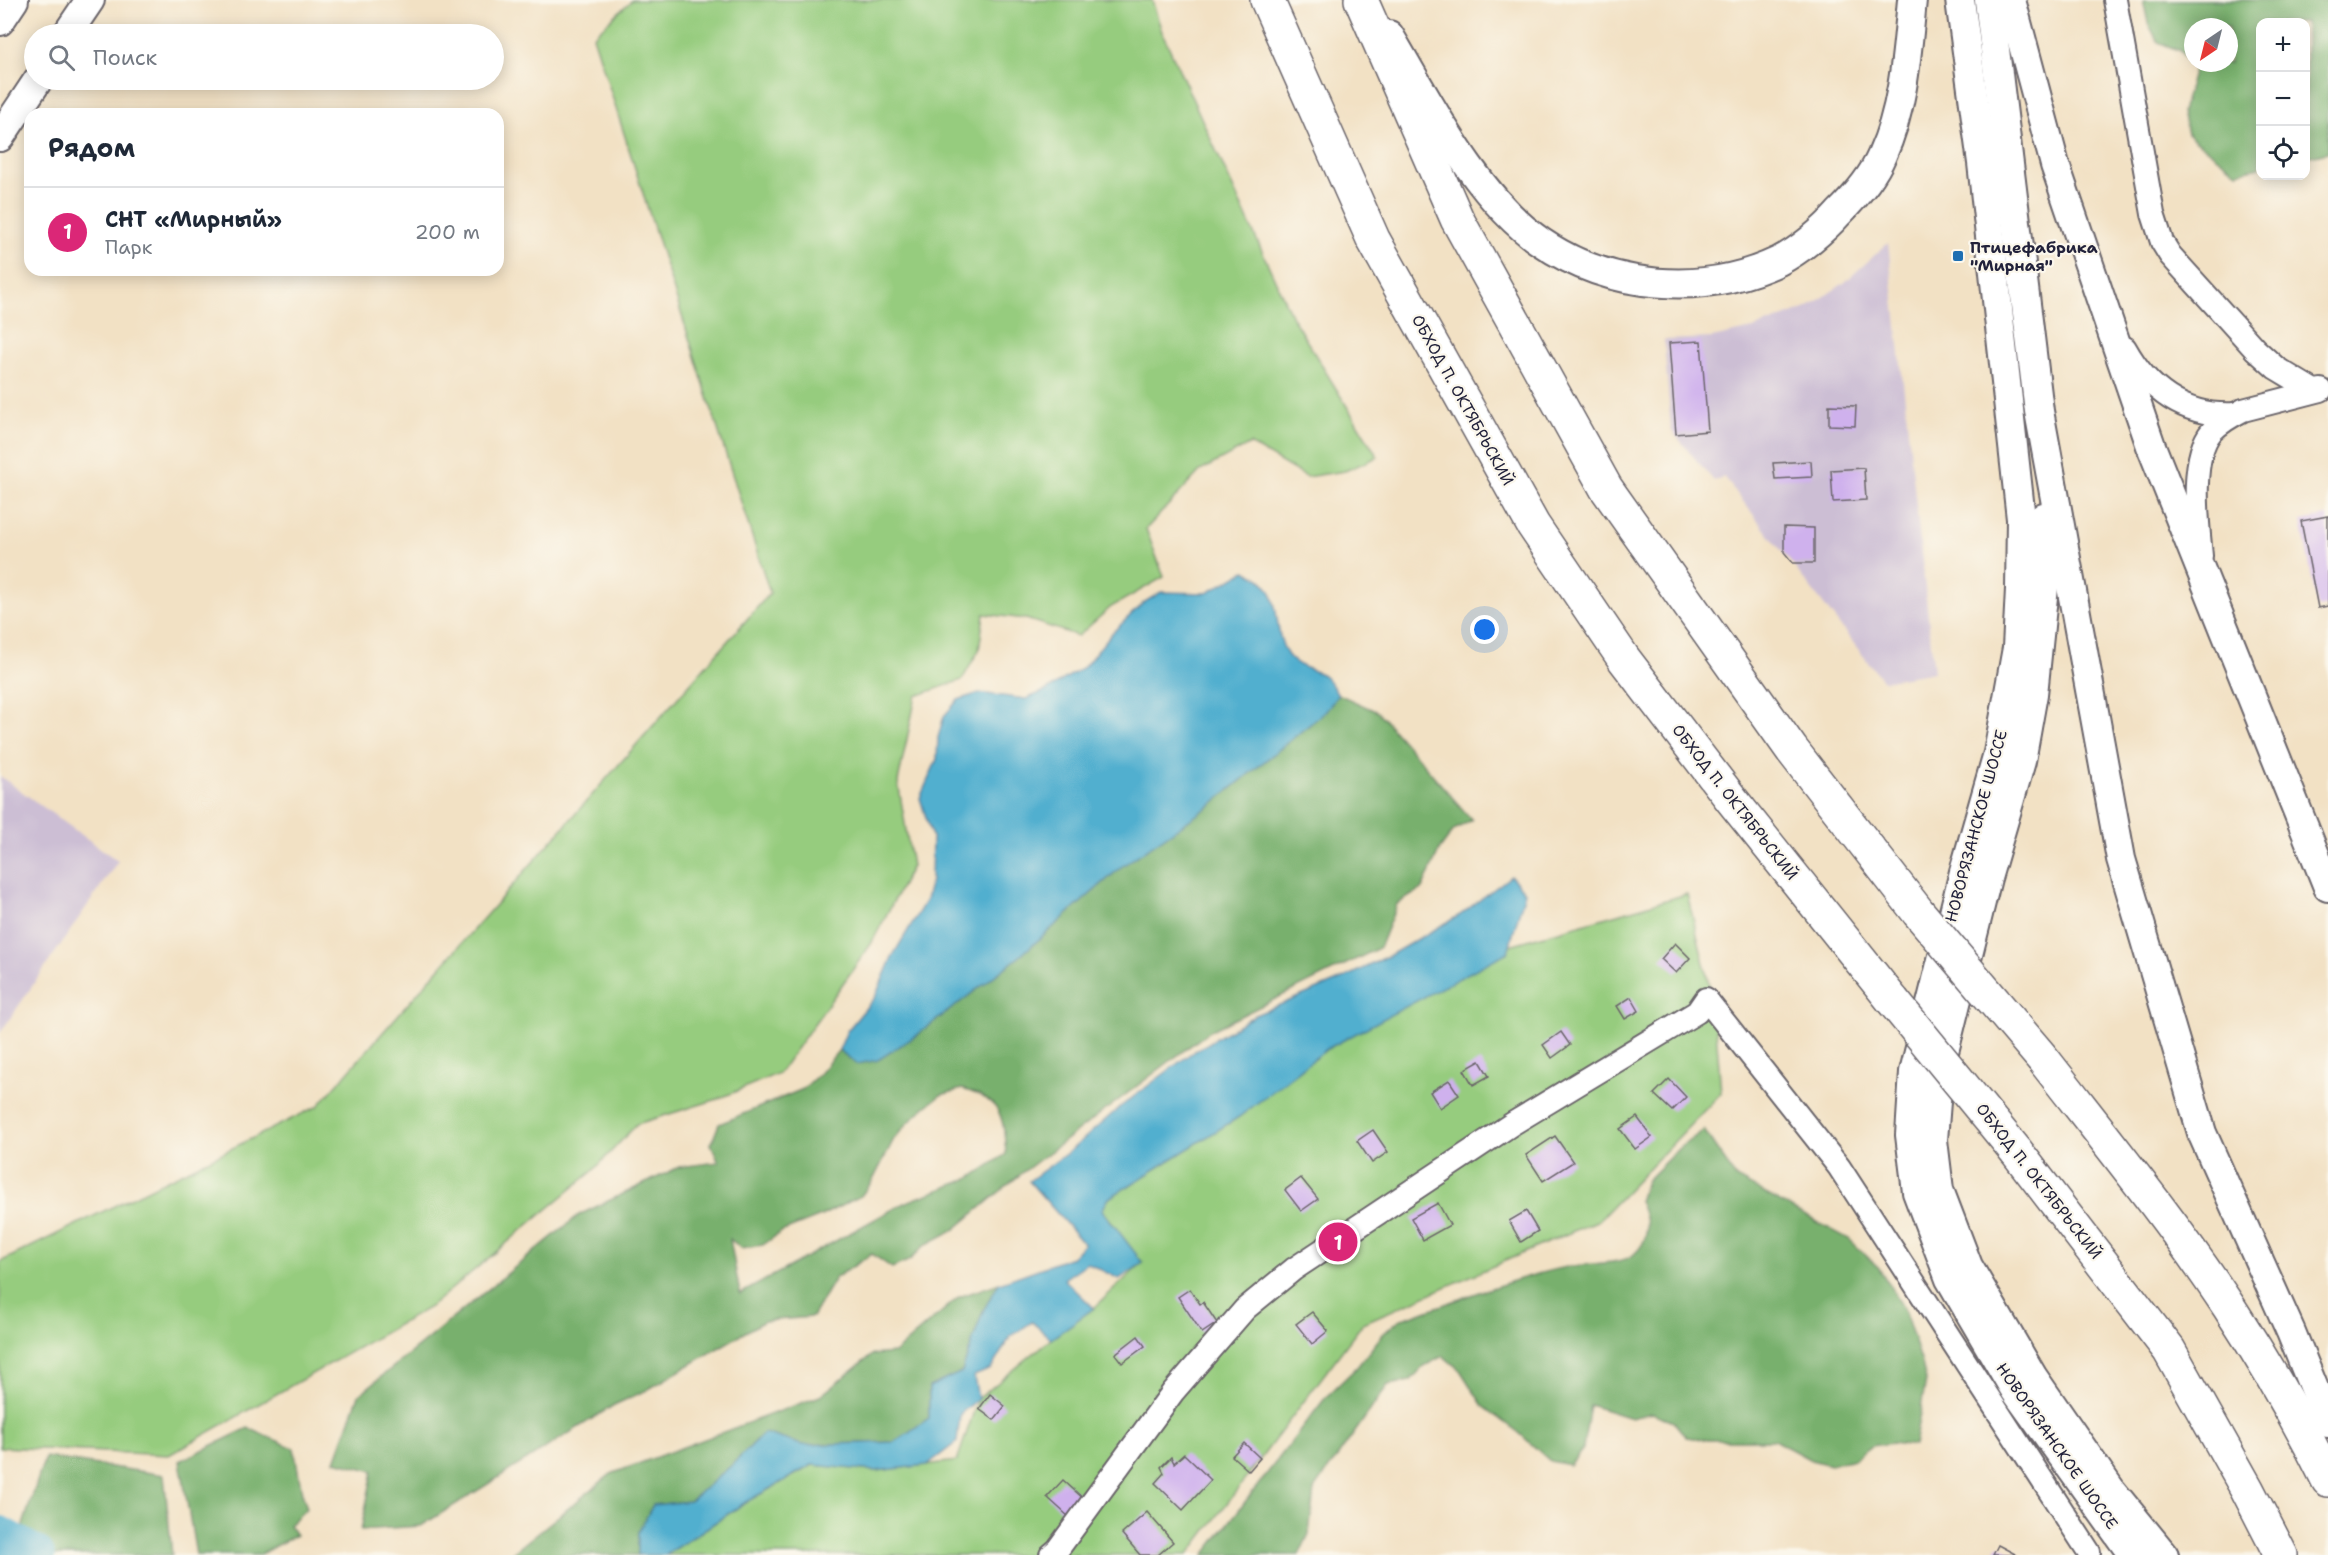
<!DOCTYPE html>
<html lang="ru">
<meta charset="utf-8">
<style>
:root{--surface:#fff;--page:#f2f2f3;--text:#1f2937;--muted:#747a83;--line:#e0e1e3;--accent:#db2777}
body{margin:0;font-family:"Shantell Sans",sans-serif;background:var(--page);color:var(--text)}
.controls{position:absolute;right:18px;top:18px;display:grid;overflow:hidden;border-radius:12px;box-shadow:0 3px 15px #0003}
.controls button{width:54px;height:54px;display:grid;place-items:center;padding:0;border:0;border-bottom:2px solid var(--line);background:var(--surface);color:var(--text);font:30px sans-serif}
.compass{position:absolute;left:2184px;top:18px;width:54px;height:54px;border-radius:50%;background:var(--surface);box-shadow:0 3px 15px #0003;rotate:215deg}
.you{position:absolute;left:1485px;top:630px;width:21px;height:21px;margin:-15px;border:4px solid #fff;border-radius:50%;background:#1a73e8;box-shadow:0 0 0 9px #1a73e833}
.badge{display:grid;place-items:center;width:39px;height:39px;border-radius:50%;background:var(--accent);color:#fff;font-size:20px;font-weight:700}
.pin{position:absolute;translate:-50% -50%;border:3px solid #fff;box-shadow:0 2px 6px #0006}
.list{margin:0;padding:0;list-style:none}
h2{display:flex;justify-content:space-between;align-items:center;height:78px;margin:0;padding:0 24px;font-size:26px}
h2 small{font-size:20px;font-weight:400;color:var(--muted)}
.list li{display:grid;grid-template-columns:39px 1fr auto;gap:18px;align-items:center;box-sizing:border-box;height:90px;padding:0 24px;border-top:2px solid var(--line)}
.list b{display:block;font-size:22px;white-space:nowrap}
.list p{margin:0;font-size:20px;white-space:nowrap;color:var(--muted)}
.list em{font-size:20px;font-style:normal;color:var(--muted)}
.icon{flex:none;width:33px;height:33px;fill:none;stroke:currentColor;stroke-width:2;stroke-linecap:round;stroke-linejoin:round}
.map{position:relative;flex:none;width:2328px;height:1555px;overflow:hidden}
.search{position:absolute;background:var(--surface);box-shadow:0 3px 15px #0003;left:24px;top:24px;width:480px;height:66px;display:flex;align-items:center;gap:15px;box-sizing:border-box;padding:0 21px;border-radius:33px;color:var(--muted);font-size:22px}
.panel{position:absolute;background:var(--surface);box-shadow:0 3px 15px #0003;left:24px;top:108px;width:480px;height:168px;border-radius:18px}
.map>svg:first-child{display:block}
.industrial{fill:#ccbed4}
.green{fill:#96cc7e;stroke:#5c775c;stroke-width:1.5}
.forest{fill:#78b06d;stroke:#4d6954;stroke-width:1.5;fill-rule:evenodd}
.water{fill:#51afcf;stroke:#3a6885;stroke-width:1.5}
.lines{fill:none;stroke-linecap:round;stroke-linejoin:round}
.river{stroke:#51afcf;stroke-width:38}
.building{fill:#cfb1ed}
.minor-casing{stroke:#6b656b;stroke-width:26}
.major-casing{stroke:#6b656b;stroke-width:32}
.highway-casing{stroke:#6b656b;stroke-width:36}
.minor{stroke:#fff;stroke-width:22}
.major{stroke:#fff;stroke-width:28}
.highway{stroke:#fff;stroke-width:33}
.highway-bridge-casing{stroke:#6b656b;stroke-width:36;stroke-linecap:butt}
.highway-bridge{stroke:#fff;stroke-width:33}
.poi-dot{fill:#1f6fb2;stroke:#fbf7ec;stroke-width:2}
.labels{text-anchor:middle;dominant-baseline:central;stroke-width:4.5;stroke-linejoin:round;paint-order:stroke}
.poi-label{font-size:16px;font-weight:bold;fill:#22223b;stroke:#fbf7ec;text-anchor:start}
.street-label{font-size:16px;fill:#22223b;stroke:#fbf7ec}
</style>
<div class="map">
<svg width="2328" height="1555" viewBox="0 0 2328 1555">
<rect width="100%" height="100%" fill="#fbf7ec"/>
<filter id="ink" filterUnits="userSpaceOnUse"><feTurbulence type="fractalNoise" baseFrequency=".0167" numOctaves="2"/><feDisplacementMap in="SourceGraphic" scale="12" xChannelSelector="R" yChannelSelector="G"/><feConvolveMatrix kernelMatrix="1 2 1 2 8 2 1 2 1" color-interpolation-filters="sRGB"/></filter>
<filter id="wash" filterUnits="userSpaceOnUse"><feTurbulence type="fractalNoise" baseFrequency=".008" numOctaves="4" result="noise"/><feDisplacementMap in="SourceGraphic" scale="24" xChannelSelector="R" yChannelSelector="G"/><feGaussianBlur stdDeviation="1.35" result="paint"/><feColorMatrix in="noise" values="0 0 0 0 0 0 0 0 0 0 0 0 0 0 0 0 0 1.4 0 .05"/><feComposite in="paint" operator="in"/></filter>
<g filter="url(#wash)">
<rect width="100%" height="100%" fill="#f2e1c4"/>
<g class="industrial">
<polygon points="1888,243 1934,672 1883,681 1724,477 1714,481 1671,430 1664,340 1712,338 1753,329 1807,308 1844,283"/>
<polygon points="0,776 118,861 0,1033"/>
</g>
<g class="green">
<polygon points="632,0 1152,0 1162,32 1292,317 1378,457 1345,471 1306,477 1250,444 1200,471 1146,529 1164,577 1111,607 1078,636 1026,619 984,614 979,650 962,680 916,696 898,782 912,866 871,944 779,1073 718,1099 637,1124 594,1170 430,1307 169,1455 0,1447 0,1262 318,1106 770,593 593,36"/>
<polygon points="1687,894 1714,1004 1721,1093 1599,1220 1363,1323 1188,1555 666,1555 746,1502 813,1465 876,1471 957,1461 978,1399 1051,1339 1094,1308 1142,1263 1102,1209 1109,1198 1239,1117 1327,1049 1510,945"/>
</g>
<g class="forest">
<path d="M2143,0H2328V152L2306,157V22H2260V167L2237,172L2187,134L2182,112L2194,69L2180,51L2158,42L2148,23ZM2193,27H2229V63H2193Z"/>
<path d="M1338,694L1378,712L1472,820L1454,830L1440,849L1422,889L1397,904L1379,948L1210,1031L1022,1173L955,1229L925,1245L910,1260L892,1268L872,1254L835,1278L812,1317L764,1321L647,1390L614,1405L421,1526L361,1530L373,1471L335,1461L359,1395L579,1215L679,1167L719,1162L711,1144L719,1124L803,1089L819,1074L839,1050L857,1064L917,1035L1019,957L1121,867L1211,805L1326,711ZM962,1089C1003,1101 1003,1115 1006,1154L970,1178L904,1203L740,1294L730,1239L741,1248L763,1245L781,1232L821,1216L861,1196L873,1180L894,1139L908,1123L924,1108L941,1095Z"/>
<path d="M1704,1130L1736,1178L1849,1239L1879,1268L1904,1309L1921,1360L1926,1381L1914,1446L1892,1443L1871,1446L1854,1459L1830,1465L1811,1460L1774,1440H1708L1686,1437L1673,1421L1652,1413L1631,1418L1590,1405L1583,1449L1570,1465L1550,1461L1518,1432L1483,1406L1460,1370L1443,1356L1424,1366L1410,1381L1388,1385L1314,1490L1309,1534L1299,1555H1204L1326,1397L1357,1367L1383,1334L1399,1320C1454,1302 1510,1279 1566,1267C1584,1263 1621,1265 1633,1255C1652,1239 1648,1221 1639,1201L1646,1181L1679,1148Z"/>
<polygon points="999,1283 983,1311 962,1372 929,1387 929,1418 895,1442 802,1445 764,1433 732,1465 690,1501 653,1505 638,1533 638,1555 510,1555 611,1474 820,1396 872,1355 894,1353 959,1297"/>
<polygon points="248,1428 294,1448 302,1493 307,1508 289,1525 296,1535 259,1555 196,1555 180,1461"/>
<polygon points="45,1457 164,1475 172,1555 20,1555 23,1525"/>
</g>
<g class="water">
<path d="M1245,571C1288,587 1269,624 1287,654C1295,666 1311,669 1323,675C1329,679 1333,688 1338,694L1326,711L1211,805L1121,867L1019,957L917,1035L878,1060L857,1064L839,1050L847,1031L875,997L892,957L926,900L931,880L932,837L920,798L937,759L938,737L944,716L958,700L979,693L1026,699L1047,690L1084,667L1112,633L1143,603L1161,592L1207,593Z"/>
<polygon points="1511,876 1525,892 1508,952 1327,1049 1239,1117 1109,1198 1102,1210 1143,1263 1119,1279 1087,1263 1064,1279 1094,1308 1051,1339 1032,1322 1010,1337 991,1369 974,1376 978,1399 960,1414 957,1442 927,1465 876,1471 812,1465 746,1502 666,1555 638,1555 638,1533 653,1505 690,1501 732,1465 764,1433 802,1445 894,1442 929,1418 929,1387 962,1372 983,1311 999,1283 1072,1257 1084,1244 1029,1181 1071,1150 1120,1107 1190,1054 1255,1015 1340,980 1390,955 1460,915"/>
</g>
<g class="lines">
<polyline class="river" points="0,1535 36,1555"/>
</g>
<g id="blocks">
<g class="building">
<polygon points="1701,341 1708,431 1676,434 1669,343"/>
<polygon points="1829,405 1856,406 1855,426 1829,425"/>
<polygon points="1811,461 1812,477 1775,479 1773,463"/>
<polygon points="1864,468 1866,500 1833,502 1831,470"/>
<polygon points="2328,516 2328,606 2318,608 2301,521"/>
<polygon points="1784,527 1814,528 1814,563 1793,563 1784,552"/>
<polygon points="1675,943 1690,958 1676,973 1661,959"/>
<polygon points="1631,997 1639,1011 1625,1019 1617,1006"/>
<polygon points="1561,1032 1570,1045 1552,1058 1543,1045"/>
<polygon points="1480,1061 1489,1076 1473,1085 1464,1070"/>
<polygon points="1669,1079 1686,1097 1672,1111 1654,1094"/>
<polygon points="1449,1080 1459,1095 1440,1108 1430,1092"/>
<polygon points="1637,1117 1652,1137 1635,1149 1620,1129"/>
<polygon points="1373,1130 1388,1152 1372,1163 1357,1141"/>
<polygon points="1555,1136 1573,1162 1543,1181 1526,1155"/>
<polygon points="1301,1178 1318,1199 1301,1211 1285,1190"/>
<polygon points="1438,1203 1450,1225 1423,1240 1411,1218"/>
<polygon points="1526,1211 1538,1231 1521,1242 1509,1221"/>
<polygon points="1190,1289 1200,1304 1203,1302 1217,1323 1202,1333 1178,1297"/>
<polygon points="1312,1312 1328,1331 1312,1344 1296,1324"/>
<polygon points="1138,1336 1145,1346 1122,1363 1115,1354"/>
<polygon points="990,1394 1005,1406 994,1420 979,1409"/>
<polygon points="1244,1443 1260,1458 1249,1471 1232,1456"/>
<polygon points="1184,1454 1211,1480 1183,1510 1155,1483 1164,1473 1161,1467 1171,1457 1174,1463"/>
<polygon points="1063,1480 1085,1500 1069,1517 1047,1497"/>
<polygon points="1147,1512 1173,1542 1158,1555 1140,1555 1122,1534"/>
<polygon points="1998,1545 2017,1555 1993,1555"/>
</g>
</g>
</g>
<g filter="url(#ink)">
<use href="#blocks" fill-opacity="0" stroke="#6b656b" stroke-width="1.5"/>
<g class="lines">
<defs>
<g id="minor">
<polyline points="2115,0 2153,214 2162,242 2170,255 2255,349 2276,368 2314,391"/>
<path d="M2125,348C2149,391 2185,417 2235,414"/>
<path d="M2201,556C2198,524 2189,457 2212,431C2220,423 2233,415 2243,410L2321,390"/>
<polyline points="1051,1555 1058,1549 1173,1392 1245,1309 1294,1269 1512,1124 1697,1012 1706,999 1839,1167 2089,1552"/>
</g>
<g id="major">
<polyline points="1960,0 1982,163 2021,519 2020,589 2017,648 1998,753 1964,872 1914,1072 1910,1135 1917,1192 1950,1279 2015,1390 2133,1555"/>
<polyline points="1989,0 2039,411 2121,859 2202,1133 2291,1332 2328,1423"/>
<polyline points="2011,0 2055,165 2151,446 2328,887"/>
<polyline points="0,21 14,0"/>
<polyline points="67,34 90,0"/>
<path d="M1389,35C1429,102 1476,198 1541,242C1610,289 1703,297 1779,261C1799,251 1824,230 1839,213C1855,197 1873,176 1882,155C1904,107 1907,52 1912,0"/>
<polyline points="0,137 38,80"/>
<polyline points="2044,517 2045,577 2033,694 2021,761 1987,878 1938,1076 1933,1140 1939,1190 1968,1266 2033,1377 2111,1490 2164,1555"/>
</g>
<g id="highway">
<polyline points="1267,0 1373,239 1533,525 1624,659 1732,800 1893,1001"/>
<polyline points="1361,0 1457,219 1606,488 1792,750 1918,912"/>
<path d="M2043,1059C2106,1140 2172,1221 2229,1307C2265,1362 2299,1421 2328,1480"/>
<polyline points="2016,1151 2169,1350 2247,1489 2281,1555"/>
</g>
</defs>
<use href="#minor" class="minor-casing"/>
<use href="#major" class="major-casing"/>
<use href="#highway" class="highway-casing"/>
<use href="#minor" class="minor"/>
<use href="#major" class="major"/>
<use href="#highway" class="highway"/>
<defs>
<g id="highway-bridge">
<polyline points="1918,912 2043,1059"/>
<polyline points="1893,1001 2016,1151"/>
</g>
</defs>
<use href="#highway-bridge" class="highway-bridge-casing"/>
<use href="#highway-bridge" class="highway-bridge"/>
</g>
</g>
<rect class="poi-dot" x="1952" y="250" width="12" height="12" rx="3"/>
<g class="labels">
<g class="poi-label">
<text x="1970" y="247">Птицефабрика<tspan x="1970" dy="18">"Мирная"</tspan></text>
</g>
<g class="street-label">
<text transform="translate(1463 400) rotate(61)">ОБХОД П. ОКТЯБРЬСКИЙ</text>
<text transform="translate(1735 802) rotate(52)">ОБХОД П. ОКТЯБРЬСКИЙ</text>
<text transform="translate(1976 826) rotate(-75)">НОВОРЯЗАНСКОЕ ШОССЕ</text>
<text transform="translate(2039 1181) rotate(52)">ОБХОД П. ОКТЯБРЬСКИЙ</text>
<text transform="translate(2057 1446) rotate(55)">НОВОРЯЗАНСКОЕ ШОССЕ</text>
</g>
</g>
</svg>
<div class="controls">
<button>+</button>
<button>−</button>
<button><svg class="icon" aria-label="locate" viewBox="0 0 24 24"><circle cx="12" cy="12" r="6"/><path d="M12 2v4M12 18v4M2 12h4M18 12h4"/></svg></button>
</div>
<svg class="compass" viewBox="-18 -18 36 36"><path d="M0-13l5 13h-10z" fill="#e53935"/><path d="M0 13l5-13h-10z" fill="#747a83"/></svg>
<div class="you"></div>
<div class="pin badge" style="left:1338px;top:1242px">1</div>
<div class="search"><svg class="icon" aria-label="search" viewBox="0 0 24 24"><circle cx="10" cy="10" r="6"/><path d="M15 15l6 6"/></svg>Поиск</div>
<section class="panel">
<h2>Рядом<small></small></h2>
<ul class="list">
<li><span class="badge">1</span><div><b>СНТ «Мирный»</b><p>Парк</p></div><em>200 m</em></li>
</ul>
</section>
</div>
